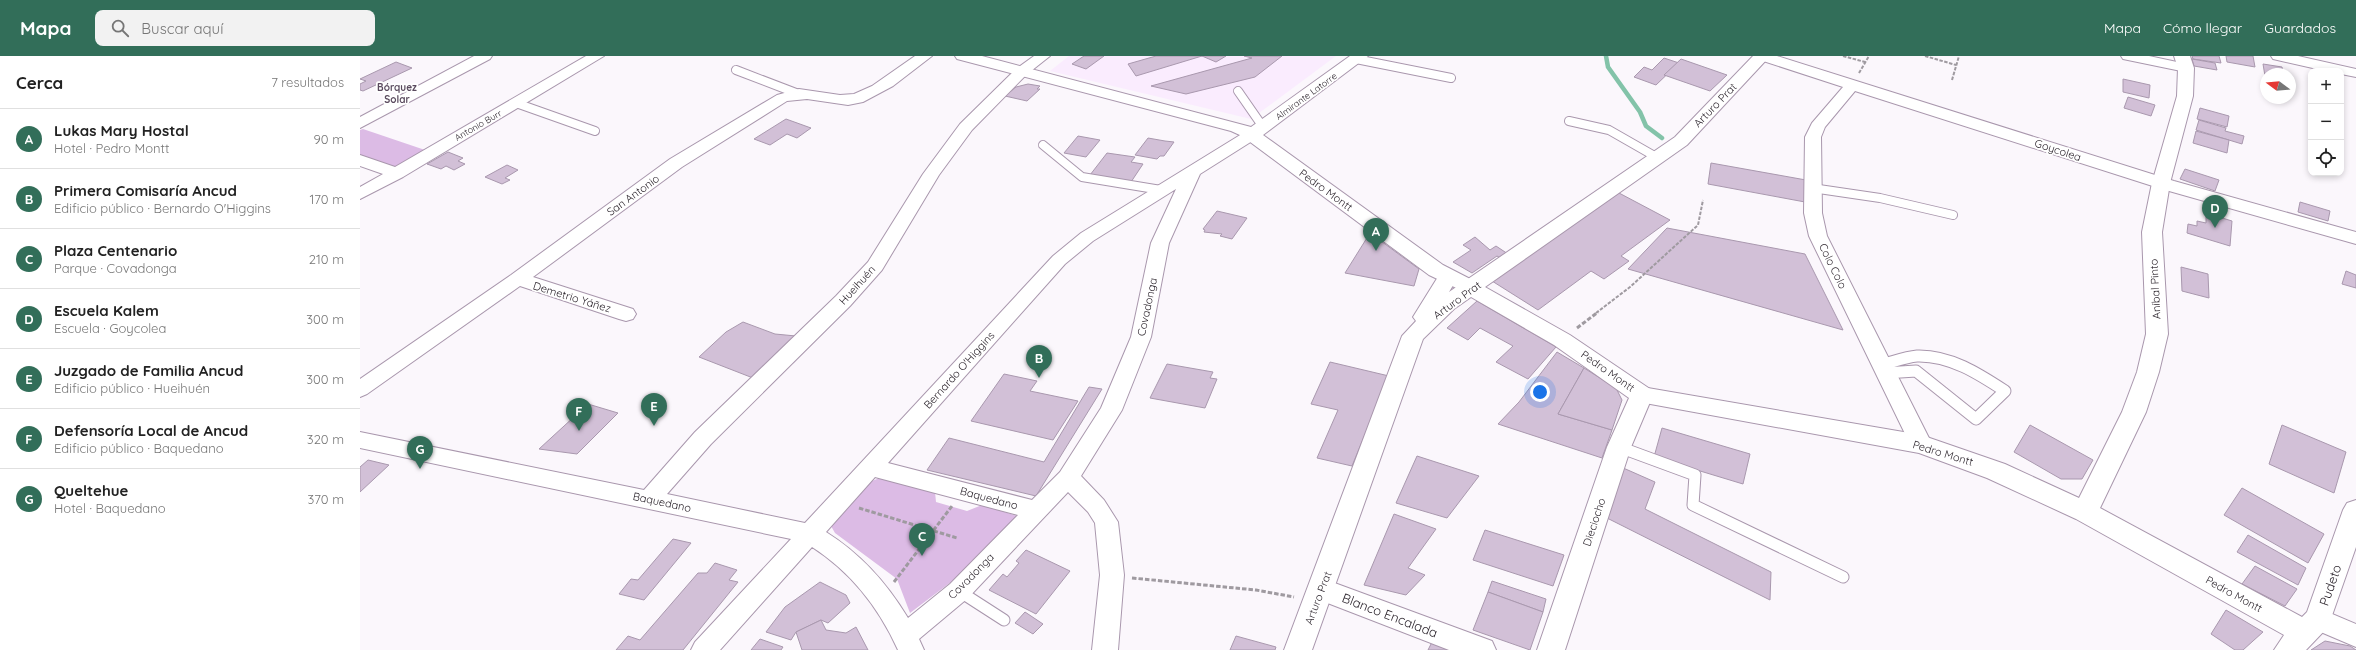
<!DOCTYPE html>
<html lang="es">
<meta charset="utf-8">
<style>
:root{--surface:#fff;--page:#f2f2f2;--text:#222;--muted:#767676;--line:#e0e0e0;--accent:#326e59}
body{margin:0;font-family:Quicksand,sans-serif;background:var(--page);color:var(--text)}
.controls{position:absolute;right:12px;top:12px;display:grid;overflow:hidden;border-radius:8px;box-shadow:0 2px 6px #0003}
.controls button{width:36px;height:36px;display:grid;place-items:center;padding:0;border:0;border-bottom:1px solid var(--line);background:var(--surface);color:var(--text);font:20px sans-serif}
.compass{position:absolute;left:1900px;top:12px;width:36px;height:36px;border-radius:50%;background:var(--surface);box-shadow:0 2px 6px #0003;rotate:286deg}
.you{position:absolute;left:1180px;top:336px;width:14px;height:14px;margin:-10px;border:3px solid #fff;border-radius:50%;background:#1a73e8;box-shadow:0 0 0 6px #1a73e833}
.badge{display:grid;place-items:center;width:26px;height:26px;border-radius:50%;background:var(--accent);color:#fff;font-size:13px;font-weight:700}
.pin{position:absolute;translate:-50% -33px;filter:drop-shadow(0 1px 2px #0008)}
.pin::after{content:'';position:absolute;top:21px;width:14px;height:12px;background:inherit;clip-path:polygon(0 0,100% 0,50% 100%)}
.list{margin:0;padding:0;list-style:none}
h2{display:flex;justify-content:space-between;align-items:center;height:52px;margin:0;padding:0 16px;font-size:17px}
h2 small{font-size:13px;font-weight:400;color:var(--muted)}
.list li{display:grid;grid-template-columns:26px 1fr auto;gap:12px;align-items:center;box-sizing:border-box;height:60px;padding:0 16px;border-top:1px solid var(--line)}
.list b{display:block;font-size:15px;white-space:nowrap}
.list p{margin:0;font-size:13px;white-space:nowrap;color:var(--muted)}
.list em{font-size:13px;font-style:normal;color:var(--muted)}
.icon{flex:none;width:22px;height:22px;fill:none;stroke:currentColor;stroke-width:2;stroke-linecap:round;stroke-linejoin:round}
.map{position:relative;flex:none;width:1996px;height:594px;overflow:hidden}
header{display:flex;align-items:center;gap:24px;box-sizing:border-box;height:56px;padding:0 20px;background:var(--accent);color:#fff}
header strong{font-size:19px}
nav{display:flex;gap:22px;margin-inline-start:auto;font-size:14px}
.search{width:280px;height:36px;background:var(--page);display:flex;align-items:center;gap:10px;box-sizing:border-box;padding:0 14px;border-radius:8px;color:var(--muted);font-size:15px}
main{display:flex}
aside{flex:1;background:var(--surface)}
.map>svg:first-child{display:block}
.built{fill:#faecfe}
.green{fill:#dcbbe5}
.lines{fill:none;stroke-linecap:round;stroke-linejoin:round}
.stream{stroke:#83c3a9;stroke-width:4.5}
.building{fill:#d2c0d7;stroke:#a998ae}
.lane-far1-casing{stroke:#a997ad;stroke-width:10}
.lane-casing{stroke:#a997ad;stroke-width:13}
.street-casing{stroke:#a997ad;stroke-width:2}
.secondary-casing{stroke:#a997ad;stroke-width:2}
.primary-casing{stroke:#a997ad;stroke-width:2}
.path-far1{stroke:#9f9aa0;stroke-width:2;stroke-dasharray:3.5 1.5;stroke-linecap:butt}
.path{stroke:#9f9aa0;stroke-width:3;stroke-dasharray:4.5 2;stroke-linecap:butt}
.lane-far1{stroke:#fff;stroke-width:8}
.lane{stroke:#fff;stroke-width:11}
.street{fill:#fff;fill-rule:evenodd}
.secondary{fill:#fff;fill-rule:evenodd}
.primary{fill:#fff;fill-rule:evenodd}
.labels{text-anchor:middle;dominant-baseline:central;stroke-width:3.5;stroke-linejoin:round;paint-order:stroke}
.far-street-label{font-size:9px;fill:#261f27;stroke:#fff}
.far-neighbourhood-label{font-size:10px;font-weight:bold;fill:#5a4a5e;stroke:#fff}
.street-label{font-size:11px;fill:#261f27;stroke:#fff}
.near-street-label{font-size:13px;fill:#261f27;stroke:#fff}
</style>
<header>
<strong>Mapa</strong>
<div class="search"><svg class="icon" aria-label="search" viewBox="0 0 24 24"><circle cx="10" cy="10" r="6"/><path d="M15 15l6 6"/></svg>Buscar aquí</div>
<nav><a>Mapa</a><a>Cómo llegar</a><a>Guardados</a></nav>
</header>
<main>
<aside>
<h2>Cerca<small>7 resultados</small></h2>
<ul class="list">
<li><span class="badge">A</span><div><b>Lukas Mary Hostal</b><p>Hotel · Pedro Montt</p></div><em>90 m</em></li>
<li><span class="badge">B</span><div><b>Primera Comisaría Ancud</b><p>Edificio público · Bernardo O'Higgins</p></div><em>170 m</em></li>
<li><span class="badge">C</span><div><b>Plaza Centenario</b><p>Parque · Covadonga</p></div><em>210 m</em></li>
<li><span class="badge">D</span><div><b>Escuela Kalem</b><p>Escuela · Goycolea</p></div><em>300 m</em></li>
<li><span class="badge">E</span><div><b>Juzgado de Familia Ancud</b><p>Edificio público · Hueihuén</p></div><em>300 m</em></li>
<li><span class="badge">F</span><div><b>Defensoría Local de Ancud</b><p>Edificio público · Baquedano</p></div><em>320 m</em></li>
<li><span class="badge">G</span><div><b>Queltehue</b><p>Hotel · Baquedano</p></div><em>370 m</em></li>
</ul>
</aside>
<div class="map">
<svg width="1996" height="594" viewBox="0 0 1996 594">
<rect width="100%" height="100%" fill="#fbf7fc"/>
<polygon class="built" points="709,0 976,0 891,63 690,15"/>
<g class="green">
<polygon points="3,73 65,94 29,114 0,104 0,74"/>
<polygon points="522,421 575,436 576,446 607,455 622,449 660,461 591,526 550,557 537,523 475,477 471,470 507,427"/>
</g>
<g class="lines">
<polyline class="stream" points="1246,0 1248,11 1280,56 1286,70 1302,82"/>
</g>
<g class="building">
<polygon points="724,0 744,0 726,13 712,8"/>
<polygon points="796,0 866,0 856,6 842,0 776,20 768,8"/>
<polygon points="884,0 922,0 895,21 826,38 791,30 892,2"/>
<polygon points="1832,0 1859,0 1861,7 1833,3"/>
<polygon points="1866,0 1893,0 1895,11 1867,6"/>
<polygon points="1304,2 1319,7 1296,29 1274,21 1284,11 1292,14"/>
<polygon points="1321,3 1367,19 1350,35 1304,19"/>
<polygon points="1832,3 1855,7 1857,14 1834,10"/>
<polygon points="36,6 52,12 3,35 0,34 0,28 6,25 0,23"/>
<polygon points="1903,8 1922,11 1923,16 1930,18 1905,20"/>
<polygon points="1763,23 1790,29 1789,42 1763,36"/>
<polygon points="668,28 680,30 677,33 680,33 667,45 645,40 656,31"/>
<polygon points="1768,41 1795,49 1791,60 1764,52"/>
<polygon points="1840,52 1869,60 1867,71 1837,63"/>
<polygon points="426,63 451,72 437,82 427,78 410,89 394,83"/>
<polygon points="1839,64 1866,72 1865,75 1884,80 1882,88 1836,74"/>
<polygon points="1836,75 1869,84 1867,97 1833,87"/>
<polygon points="718,80 740,84 726,101 704,97"/>
<polygon points="788,82 805,85 814,86 804,100 800,100 797,103 775,99"/>
<polygon points="88,96 103,102 98,105 105,108 94,114 86,110 81,113 67,108"/>
<polygon points="747,97 775,101 771,106 783,108 771,126 730,119"/>
<polygon points="1351,107 1446,124 1445,146 1348,128"/>
<polygon points="147,109 158,114 145,122 150,124 142,128 125,121"/>
<polygon points="1825,113 1859,124 1855,135 1820,123"/>
<polygon points="1259,137 1310,164 1261,200 1269,205 1244,223 1231,215 1178,254 1132,225"/>
<polygon points="1940,146 1970,155 1968,165 1938,156"/>
<polygon points="857,155 887,162 872,183 860,180 862,178 844,176 845,174 843,173"/>
<polygon points="1846,157 1872,165 1870,190 1827,177 1828,168 1837,170 1837,165 1846,167"/>
<polygon points="1307,172 1445,198 1483,274 1268,213"/>
<polygon points="1010,177 1059,213 1054,230 985,217"/>
<polygon points="1115,181 1130,194 1136,190 1148,198 1142,203 1137,200 1112,217 1093,206 1111,194 1103,189"/>
<polygon points="1821,211 1848,218 1849,242 1822,235"/>
<polygon points="1986,215 1996,219 1996,232 1982,228"/>
<polygon points="1117,245 1196,291 1168,323 1136,306 1153,290 1120,272 1108,284 1087,272"/>
<polygon points="383,266 415,278 436,280 393,322 339,301 366,276"/>
<polygon points="1197,296 1224,312 1198,358 1252,374 1242,402 1138,368 1159,346"/>
<polygon points="970,306 1029,320 992,410 957,402 978,354 951,348"/>
<polygon points="807,308 853,316 850,322 857,323 845,352 790,342"/>
<polygon points="1224,312 1256,332 1262,344 1252,374 1198,358"/>
<polygon points="644,318 677,325 670,335 718,345 693,384 611,365"/>
<polygon points="729,331 742,333 676,440 567,414 589,382 684,406"/>
<polygon points="228,348 258,357 217,398 179,393"/>
<polygon points="1670,369 1733,404 1722,423 1701,423 1654,396"/>
<polygon points="1922,369 1986,396 1974,437 1909,408"/>
<polygon points="1302,372 1390,398 1383,428 1294,401"/>
<polygon points="1057,400 1119,420 1087,462 1036,447"/>
<polygon points="8,404 29,409 0,436 0,411"/>
<polygon points="1261,411 1295,426 1285,453 1411,516 1410,544 1243,460"/>
<polygon points="1882,432 1964,478 1948,507 1864,459"/>
<polygon points="1034,458 1076,473 1048,512 1065,519 1046,539 1004,529"/>
<polygon points="1125,474 1204,499 1193,530 1113,504"/>
<polygon points="1888,479 1946,512 1938,529 1877,496"/>
<polygon points="313,483 331,487 284,544 259,538 271,523 278,524"/>
<polygon points="666,494 710,515 676,558 629,534 643,518 647,521 659,507 656,505"/>
<polygon points="355,507 377,514 369,524 378,526 323,594 256,594 268,580 280,584 338,517 347,517"/>
<polygon points="1895,510 1937,533 1925,550 1882,528"/>
<polygon points="1132,525 1186,543 1183,556 1128,536"/>
<polygon points="460,526 486,539 490,547 468,567 461,564 436,576 431,584 406,576 425,551"/>
<polygon points="1128,536 1183,556 1170,594 1113,574"/>
<polygon points="1866,554 1903,576 1883,594 1875,594 1851,578"/>
<polygon points="665,556 683,568 673,578 655,567"/>
<polygon points="461,564 466,574 486,577 496,571 508,594 442,594 436,576"/>
<polygon points="876,580 916,591 915,594 870,594"/>
<polygon points="400,583 423,591 421,594 391,594"/>
<polygon points="1965,585 1990,590 1996,594 1951,594"/>
<polygon points="1072,586 1092,594 1068,594"/>
</g>
<g class="lines">
<defs>
<g id="lane-far1">
<polyline points="996,3 1091,22"/>
<polyline points="376,14 436,37"/>
<polyline points="878,35 903,71"/>
<polyline points="156,47 235,75"/>
<polyline points="1209,65 1249,74 1298,102"/>
<polyline points="683,89 722,121 801,134"/>
<polyline points="1452,132 1520,142 1593,159"/>
</g>
<g id="lane">
<path d="M1521,309C1533,306 1545,301 1557,300C1590,299 1619,318 1645,335L1616,363L1556,315L1525,317"/>
<polyline points="1259,391 1335,419 1333,449 1483,521"/>
<polyline points="599,535 644,564"/>
</g>
<g id="street">
<polygon points="114,0 132,0 130,3 0,72 0,61"/>
<polygon points="226,0 244,0 43,121 0,143 0,131 23,118 0,110 0,99 35,111"/>
<polygon points="555,0 572,0 533,30 503,46 488,49 447,43 427,45 322,111 173,221 273,253 276,258 273,263 266,265 259,263 160,230 7,338 0,341 0,323 151,219 310,103 417,39 439,33 480,39 494,38 512,30"/>
<path d="M674,0H690L666,19L612,74L579,119L522,214L490,250L351,388L307,438L445,467L693,200L721,177L885,76H897L899,79L897,82L840,118L809,187L791,281L762,354L721,420L744,444L758,466L764,519L758,594H732L740,519L735,467L728,456L708,436L608,542L559,583L564,594H538C519,552 491,516 452,491L360,594H331L335,586L431,483L0,392V376L284,434L335,376L476,240L508,206L563,118L600,68L656,13ZM816,133L791,187L771,281L741,352L700,416L672,444L528,407L705,208L733,185ZM515,421L658,459L590,528L548,562C527,527 501,498 466,476Z"/>
<polygon points="1395,0 1417,0 1814,125 1996,176 1996,188 1802,133 1495,35 1465,71 1461,81 1462,157 1467,180 1572,388 1569,394 1561,396 1553,394 1550,388 1449,180 1444,157 1445,81 1452,67 1483,31 1397,3"/>
<polygon points="1761,0 1789,0 1831,9 1833,12 1826,16 1763,3"/>
<polygon points="1911,0 1938,0 1996,13 1996,21 1981,18 1981,15 1966,15 1913,3"/>
<polygon points="1958,552 1996,568 1996,591 1949,571 1946,563 1949,555"/>
</g>
<g id="secondary">
<polygon points="595,0 622,0 891,71 990,0 1008,0 903,79 1083,209 1118,227 1121,232 1118,237 1111,239 1069,219 882,80 871,75 597,3"/>
<polygon points="1814,0 1830,0 1834,12 1833,40 1810,127 1802,176 1808,278 1799,316 1786,356 1740,452 1942,561 1947,556 1983,454 1987,447 1996,444 1996,491 1968,571 1946,594 1914,594 1924,579 1716,463 1627,422 1559,397 1274,345 1271,339 1274,333 1282,331 1561,379 1645,408 1719,442 1762,356 1777,316 1786,278 1782,176 1792,127 1817,40 1818,12"/>
<polygon points="961,522 1132,585 1136,594 1089,594 952,541 948,533 952,525"/>
</g>
<polygon id="primary" points="1393,0 1410,0 1327,89 1125,231 1210,279 1290,333 1293,339 1271,391 1205,594 1177,594 1247,391 1269,342 1194,289 1111,241 1094,253 1063,283 952,594 924,594 1042,280 1056,265 1053,261 1081,216 1088,214 1095,216 1098,221 1089,236 1315,81"/>
</defs>
<use href="#lane-far1" class="lane-far1-casing"/>
<use href="#lane" class="lane-casing"/>
<use href="#street" class="street-casing"/>
<use href="#secondary" class="secondary-casing"/>
<use href="#primary" class="primary-casing"/>
<g class="path-far1">
<polyline points="1483,0 1505,6"/>
<polyline points="1565,0 1596,9"/>
<polyline points="1499,17 1509,0"/>
<polyline points="1592,24 1599,0"/>
<polyline points="1236,257 1270,231 1338,169 1343,144"/>
</g>
<g class="path">
<polyline points="1217,272 1238,256"/>
<polyline points="499,452 597,482"/>
<polyline points="772,522 896,534 934,541"/>
<polyline points="534,526 592,450"/>
</g>
<use href="#lane-far1" class="lane-far1"/>
<use href="#lane" class="lane"/>
<use href="#street" class="street"/>
<use href="#secondary" class="secondary"/>
<use href="#primary" class="primary"/>
</g>
<g class="labels">
<g class="far-street-label">
<text transform="translate(946 40) rotate(-36)">Almirante Latorre</text>
<text transform="translate(118 69) rotate(-30)">Antonio Burr</text>
</g>
<g class="far-neighbourhood-label">
<text x="37" y="31">Bórquez<tspan x="37" dy="12">Solar</tspan></text>
</g>
<g class="street-label">
<text transform="translate(1355 49) rotate(-46)">Arturo Prat</text>
<text transform="translate(1698 94) rotate(18)">Goycolea</text>
<text transform="translate(966 134) rotate(36)">Pedro Montt</text>
<text transform="translate(273 139) rotate(-36)">San Antonio</text>
<text transform="translate(1473 210) rotate(64)">Colo Colo</text>
<text transform="translate(497 229) rotate(-48)">Hueihuén</text>
<text transform="translate(1795 233) rotate(-93)">Aníbal Pinto</text>
<text transform="translate(212 241) rotate(17)">Demetrio Yáñez</text>
<text transform="translate(1097 244) rotate(-36)">Arturo Prat</text>
<text transform="translate(787 251) rotate(-78)">Covadonga</text>
<text transform="translate(599 314) rotate(-48)">Bernardo O'Higgins</text>
<text transform="translate(1248 315) rotate(35)">Pedro Montt</text>
<text transform="translate(1583 397) rotate(17)">Pedro Montt</text>
<text transform="translate(629 442) rotate(15)">Baquedano</text>
<text transform="translate(302 446) rotate(12)">Baquedano</text>
<text transform="translate(1234 466) rotate(-72)">Dieciocho</text>
<text transform="translate(611 520) rotate(-45)">Covadonga</text>
<text transform="translate(1874 538) rotate(29)">Pedro Montt</text>
<text transform="translate(958 542) rotate(-69)">Arturo Prat</text>
</g>
<g class="near-street-label">
<text transform="translate(1970 529) rotate(-71)">Pudeto</text>
<text transform="translate(1030 559) rotate(21)">Blanco Encalada</text>
</g>
</g>
</svg>
<div class="controls">
<button>+</button>
<button>−</button>
<button><svg class="icon" aria-label="locate" viewBox="0 0 24 24"><circle cx="12" cy="12" r="6"/><path d="M12 2v4M12 18v4M2 12h4M18 12h4"/></svg></button>
</div>
<svg class="compass" viewBox="-18 -18 36 36"><path d="M0-13l5 13h-10z" fill="#e53935"/><path d="M0 13l5-13h-10z" fill="#767676"/></svg>
<div class="you"></div>
<div class="pin badge" style="left:1016px;top:195px">A</div>
<div class="pin badge" style="left:679px;top:322px">B</div>
<div class="pin badge" style="left:562px;top:500px">C</div>
<div class="pin badge" style="left:1855px;top:172px">D</div>
<div class="pin badge" style="left:294px;top:370px">E</div>
<div class="pin badge" style="left:219px;top:375px">F</div>
<div class="pin badge" style="left:60px;top:413px">G</div>
</div>
</main>
